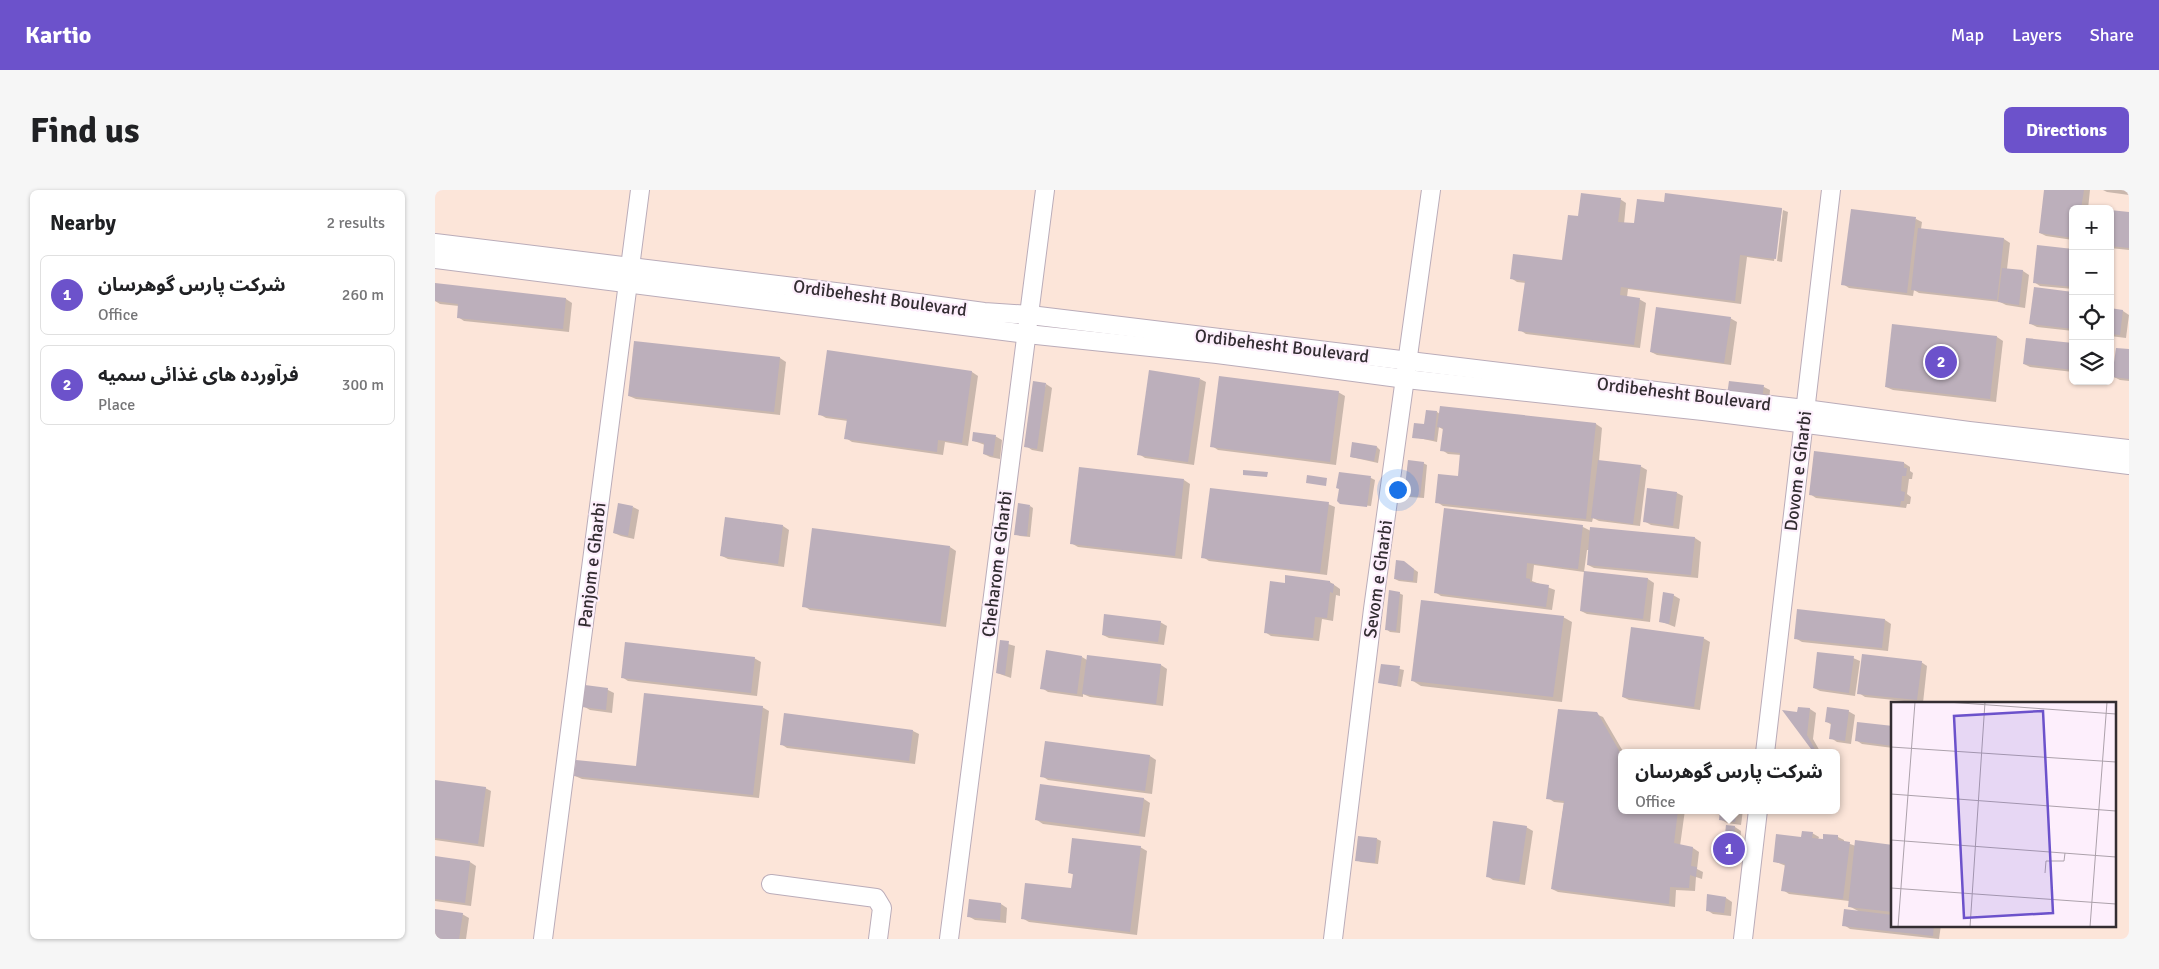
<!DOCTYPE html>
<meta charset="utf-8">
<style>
:root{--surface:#fff;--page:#f6f6f6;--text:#202124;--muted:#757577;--line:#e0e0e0;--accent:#6c52cb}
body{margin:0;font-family:Signika,"Noto Sans Arabic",sans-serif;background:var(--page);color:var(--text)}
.controls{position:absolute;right:15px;top:15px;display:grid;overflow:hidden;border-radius:8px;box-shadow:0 1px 4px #0004}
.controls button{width:45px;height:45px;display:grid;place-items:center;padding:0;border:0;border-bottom:1px solid var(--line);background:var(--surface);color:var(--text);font:25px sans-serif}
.you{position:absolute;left:962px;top:299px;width:18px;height:18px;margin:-12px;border:4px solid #fff;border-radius:50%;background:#1a73e8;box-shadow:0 0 0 8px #1a73e833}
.badge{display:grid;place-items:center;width:32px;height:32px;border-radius:50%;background:var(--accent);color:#fff;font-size:16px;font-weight:700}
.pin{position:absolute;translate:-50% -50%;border:2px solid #fff;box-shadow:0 1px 5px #0006}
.popup{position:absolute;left:1183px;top:559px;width:222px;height:65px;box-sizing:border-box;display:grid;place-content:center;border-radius:8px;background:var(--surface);filter:drop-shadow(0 1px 4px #0005);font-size:16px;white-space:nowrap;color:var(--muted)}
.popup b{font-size:19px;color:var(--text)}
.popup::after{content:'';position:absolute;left:50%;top:100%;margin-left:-10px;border:10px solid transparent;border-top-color:var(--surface)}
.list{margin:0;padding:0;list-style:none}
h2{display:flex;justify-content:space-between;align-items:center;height:65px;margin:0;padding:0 20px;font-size:21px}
h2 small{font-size:16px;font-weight:400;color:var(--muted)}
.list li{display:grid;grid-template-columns:32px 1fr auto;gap:15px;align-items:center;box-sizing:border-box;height:80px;margin:0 10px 10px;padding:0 10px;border:1px solid var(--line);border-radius:8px}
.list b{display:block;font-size:19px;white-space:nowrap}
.list p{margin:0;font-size:16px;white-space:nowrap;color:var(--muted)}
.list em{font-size:16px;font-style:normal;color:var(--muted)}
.icon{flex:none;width:28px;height:28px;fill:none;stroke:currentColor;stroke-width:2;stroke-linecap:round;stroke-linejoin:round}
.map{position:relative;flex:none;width:1694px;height:749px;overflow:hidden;border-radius:8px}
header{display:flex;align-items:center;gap:30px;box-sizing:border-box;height:70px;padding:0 25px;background:var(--accent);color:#fff}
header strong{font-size:24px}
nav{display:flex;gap:28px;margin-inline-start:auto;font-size:18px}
.intro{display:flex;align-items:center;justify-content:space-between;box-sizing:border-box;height:120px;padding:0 30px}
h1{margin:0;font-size:35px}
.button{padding:12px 22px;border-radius:8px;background:var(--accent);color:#fff;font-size:18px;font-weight:700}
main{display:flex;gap:30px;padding:0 30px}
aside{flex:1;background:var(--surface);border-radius:8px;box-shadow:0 1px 4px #0004}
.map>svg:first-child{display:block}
.industrial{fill:#fce5d9;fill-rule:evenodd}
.shadow{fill:#0003}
.building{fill:#bcafbb}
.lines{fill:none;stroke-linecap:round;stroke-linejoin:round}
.minor-casing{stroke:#baacb9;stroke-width:20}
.minor{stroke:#fff;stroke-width:18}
.labels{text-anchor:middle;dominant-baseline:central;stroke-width:4.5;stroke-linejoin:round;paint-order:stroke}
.street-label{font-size:18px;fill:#332d32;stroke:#fdeffc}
.inset-road{fill:none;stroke:#aca1ab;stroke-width:1}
.view{fill:#6c52cb;fill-opacity:0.15;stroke:#6c52cb;stroke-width:2.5}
.inset-edge{fill:none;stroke:#332d32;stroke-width:2.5}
</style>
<header>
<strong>Kartio</strong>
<nav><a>Map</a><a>Layers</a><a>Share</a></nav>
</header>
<div class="intro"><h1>Find us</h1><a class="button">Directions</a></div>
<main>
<aside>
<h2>Nearby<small>2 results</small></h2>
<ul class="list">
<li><span class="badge">1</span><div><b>شرکت پارس گوهرسان</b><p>Office</p></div><em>260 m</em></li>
<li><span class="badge">2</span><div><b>فرآورده های غذائی سمیه</b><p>Place</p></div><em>300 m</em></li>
</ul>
</aside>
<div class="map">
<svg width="1694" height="749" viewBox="0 0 1694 749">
<rect width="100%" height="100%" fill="#fdeffc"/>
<path class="industrial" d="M0,0H1694V749H0ZM1638,19H1675V191H1638ZM1458,513H1680V735H1458ZM1186,563H1402V620H1186Z"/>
<g class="shadow">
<polygon points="1611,0 1655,0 1653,19 1655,19 1638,19 1638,50 1611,46 1605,43"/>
<polygon points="1668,0 1694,0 1694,5 1672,2"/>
<polygon points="1185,9 1191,13 1189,34 1200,35 1230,13 1347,19 1339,71 1312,67 1306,114 1193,99 1192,107 1204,109 1211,113 1205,158 1091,144 1085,140 1091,93 1082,92 1076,88 1129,72 1144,28"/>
<polygon points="1348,20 1353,22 1347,72 1342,71"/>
<polygon points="1675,21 1694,23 1694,60 1675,58"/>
<polygon points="1481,29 1487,32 1486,39 1569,49 1575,53 1572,79 1588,81 1594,85 1590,118 1571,115 1565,112 1484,103 1479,100 1478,106 1414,98 1408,94"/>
<polygon points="1638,60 1638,99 1605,96 1599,92"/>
<polygon points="1675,66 1678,68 1675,92"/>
<polygon points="1,95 131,109 137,113 134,142 29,131 23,127 24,116 5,114 0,111"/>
<polygon points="1638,103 1638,141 1602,137 1596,134"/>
<polygon points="1675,119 1688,121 1694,125 1691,148 1675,146"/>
<polygon points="1295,128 1302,132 1296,175 1222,165 1216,162"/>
<polygon points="1562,147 1568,151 1561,212 1458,200 1451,197"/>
<polygon points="1638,155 1638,182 1595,177 1589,174"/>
<polygon points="1694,160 1694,191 1685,190 1679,187"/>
<polygon points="393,162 537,182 543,186 533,256 510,252 508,265 417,252 411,248 413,231 391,228 384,224"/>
<polygon points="345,168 351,172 345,225 201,209 194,206"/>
<polygon points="765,189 771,192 759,275 710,268 704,264"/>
<polygon points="611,194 617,198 608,262 597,260 591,256"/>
<polygon points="1329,197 1335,200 1334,213 1300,208"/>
<polygon points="903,202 910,206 901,275 783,260 777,256"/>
<polygon points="1006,217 1161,234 1167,238 1164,271 1205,276 1212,280 1205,336 1164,331 1158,328 1157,332 1008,316 1002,312 1024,287 1026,265 1013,264 1007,260 1009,240 1004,237 1002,252 979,247 1002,222 1005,224"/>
<polygon points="560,246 567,250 565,269 555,267 549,264 550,255 539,251"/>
<polygon points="942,257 945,260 943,273 916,267"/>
<polygon points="988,273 992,275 989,308 974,307 970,304"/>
<polygon points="1469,273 1475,277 1475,281 1478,283 1477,289 1474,289 1472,304 1476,307 1475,314 1472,314 1471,318 1381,308 1375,304"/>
<polygon points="905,283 936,288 940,290 936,316 906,313"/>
<polygon points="749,290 755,294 747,369 643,357 636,353"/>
<polygon points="1242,303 1248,306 1244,339 1216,335 1209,331"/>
<polygon points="893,314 900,317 892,385 774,371 768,367"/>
<polygon points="595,316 598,318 595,347 585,346 581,344"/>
<polygon points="198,317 204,320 199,349 186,346 179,343"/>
<polygon points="1010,320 1148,337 1156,341 1260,348 1266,352 1263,388 1159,378 1153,375 1154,360 1152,360 1149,382 1099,375 1097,391 1120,400 1117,420 1006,406 1000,402"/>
<polygon points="348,336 354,340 349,377 293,369 287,366"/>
<polygon points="515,357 521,361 511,437 375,420 369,416"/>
<polygon points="973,375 983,382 982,393 964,391 960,389"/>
<polygon points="1150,382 1213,389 1219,393 1215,432 1152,424 1146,421"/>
<polygon points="895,392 905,399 905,406 901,405 898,431 887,429 884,451 836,446 830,442 851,394"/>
<polygon points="964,403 968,405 965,443 955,442 951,439"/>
<polygon points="1238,405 1245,409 1240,437 1225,431"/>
<polygon points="1128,427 1137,432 1127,512 986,496 978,491"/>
<polygon points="1450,430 1456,434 1453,461 1367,452 1360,448"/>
<polygon points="725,432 732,436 729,455 674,448 668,445"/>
<polygon points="1268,448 1275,452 1265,520 1194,510 1188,507"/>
<polygon points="566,452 580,456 576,488 562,483"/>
<polygon points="647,467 652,470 726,475 732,479 728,516 655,507 648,504 648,507 613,502 607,498"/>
<polygon points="319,468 326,472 322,506 193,491 187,487"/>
<polygon points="1418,468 1425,471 1420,506 1385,501 1379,498"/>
<polygon points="1486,472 1492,476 1488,513 1430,507 1424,503"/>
<polygon points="947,475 969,480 966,497 944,492"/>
<polygon points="151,497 173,500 179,503 177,523 155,520 148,516"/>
<polygon points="327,517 334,521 324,608 147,589 140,586 202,577"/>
<polygon points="1364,518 1375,519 1381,523 1378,549 1386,563 1381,563 1350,522 1364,524"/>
<polygon points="1413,521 1420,525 1416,554 1402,552 1396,548 1397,535 1392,532"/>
<polygon points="1161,524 1168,527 1189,563 1186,563 1186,620 1250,620 1245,656 1258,658 1264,662 1262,679 1268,682 1267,689 1261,687 1260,701 1241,700 1240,717 1123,702 1117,699 1129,613 1119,612 1113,608"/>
<polygon points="1458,537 1458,558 1427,554 1421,550"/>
<polygon points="478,541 484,544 480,574 352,558 346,554"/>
<polygon points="715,566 721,570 717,604 613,590 607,586"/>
<polygon points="0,591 50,598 56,601 49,657 0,650"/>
<polygon points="606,595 709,609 715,613 710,647 608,634 602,630"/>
<polygon points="1287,620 1308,620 1306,635 1292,633 1285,629"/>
<polygon points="1091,637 1098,641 1090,695 1058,690 1052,686"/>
<polygon points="1292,637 1300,637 1306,641 1303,674 1295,674 1289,670"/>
<polygon points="1377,643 1384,647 1383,650 1403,647 1409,650 1409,652 1421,656 1458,656 1458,735 1506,735 1504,749 1415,739 1409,735 1425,722 1414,716 1414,711 1354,704 1348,700 1351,676 1339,671 1367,648"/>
<polygon points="942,649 946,651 943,674 926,672 922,670"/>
<polygon points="705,657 712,661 702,745 594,732 587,728 637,700 639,685 634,682"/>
<polygon points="0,668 35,672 41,676 36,716 0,711"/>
<polygon points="1291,708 1297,712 1296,726 1278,724 1272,720"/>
<polygon points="566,714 572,718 571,733 540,730 533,726"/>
<polygon points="0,721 27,724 34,728 31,749 0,749"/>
</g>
<g class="building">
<polygon points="1609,0 1649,0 1646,19 1638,19 1638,48 1604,43"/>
<polygon points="1146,3 1186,8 1183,32 1199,33 1202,9 1229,12 1230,3 1347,18 1341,69 1305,65 1300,111 1186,97 1185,105 1205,108 1199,155 1083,141 1090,91 1075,89 1078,64 1127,70 1133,25 1143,26"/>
<polygon points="1416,19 1481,27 1472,103 1406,95"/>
<polygon points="1675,20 1694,22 1694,58 1675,56"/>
<polygon points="1483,38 1569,48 1562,110 1476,100"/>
<polygon points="1602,55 1638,59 1638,97 1598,93"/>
<polygon points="1567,78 1588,80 1584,115 1563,112"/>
<polygon points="0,93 131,108 128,139 22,128 23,114 0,111"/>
<polygon points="1599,97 1638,102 1638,139 1594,134"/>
<polygon points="1221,117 1296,127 1289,173 1215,162"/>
<polygon points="1675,118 1688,120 1685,145 1675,144"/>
<polygon points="1457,134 1562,146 1555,209 1450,197"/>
<polygon points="1591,148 1638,153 1638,180 1588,174"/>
<polygon points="199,151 345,167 339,222 193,206"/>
<polygon points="1681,158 1694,159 1694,189 1677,187"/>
<polygon points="392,160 537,181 527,253 503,250 502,262 409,249 412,229 383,225"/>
<polygon points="714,180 765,188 753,272 702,265"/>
<polygon points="784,186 904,201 895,272 775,257"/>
<polygon points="598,191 611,193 602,259 589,257"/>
<polygon points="1294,191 1329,195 1327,210 1292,205"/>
<polygon points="1005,216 1161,233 1151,329 1000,313 1003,284 1023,286 1025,263 1005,261 1008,238 1002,237"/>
<polygon points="991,220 1002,221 999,250 977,248 979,233 989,234"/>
<polygon points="538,242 561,245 558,266 548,264 549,253 537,251"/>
<polygon points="917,252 942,256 939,271 915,267"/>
<polygon points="1379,261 1469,272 1469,278 1472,278 1471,286 1467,286 1466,301 1470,302 1469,311 1466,311 1465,316 1374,305"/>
<polygon points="973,270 989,272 985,307 969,305"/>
<polygon points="1163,270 1206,275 1198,334 1156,328"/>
<polygon points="644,277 749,289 740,366 635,354"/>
<polygon points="808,280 833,282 832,287 808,285"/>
<polygon points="904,282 936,286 932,317 905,314 902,311 904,299 901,298"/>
<polygon points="872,285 892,288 891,296 871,293"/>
<polygon points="775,298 894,312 885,383 766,368"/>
<polygon points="1212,298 1242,302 1238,336 1208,332"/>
<polygon points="183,313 198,316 193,346 178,343"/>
<polygon points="583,313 595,315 592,346 579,345"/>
<polygon points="1009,318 1148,335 1143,379 1092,373 1091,388 1095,389 1095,392 1114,395 1111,417 999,403"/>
<polygon points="290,327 348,335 343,374 285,366"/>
<polygon points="1155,337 1260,347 1256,385 1152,375"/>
<polygon points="377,338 515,356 505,434 367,417"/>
<polygon points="961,370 969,371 979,379 978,391 959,389"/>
<polygon points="1149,381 1213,388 1208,429 1145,421"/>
<polygon points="850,385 895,391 895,393 899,394 898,403 895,402 892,428 880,427 878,448 829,443 835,391 850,393"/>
<polygon points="954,400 965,402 961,441 950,440"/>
<polygon points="1228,402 1239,404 1234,434 1224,432"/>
<polygon points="986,410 1129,426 1118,507 976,491"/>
<polygon points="1362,419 1450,429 1447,458 1359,449"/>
<polygon points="669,424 726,431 723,452 667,445"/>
<polygon points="1196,437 1269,447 1259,517 1187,507"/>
<polygon points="565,450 574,451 570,485 561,483"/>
<polygon points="190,452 320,467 316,503 186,488"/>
<polygon points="611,460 647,466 642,504 605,499"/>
<polygon points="1382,462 1419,466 1414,503 1378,498"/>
<polygon points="1427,464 1487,471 1482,510 1422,504"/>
<polygon points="652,465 726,474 721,514 647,504"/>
<polygon points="946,474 965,476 962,496 943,493"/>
<polygon points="150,495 173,498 171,520 147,517"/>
<polygon points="209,503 328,516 318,605 139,586 141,570 201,576"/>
<polygon points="1363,517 1375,518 1372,545 1382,563 1379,563 1347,520 1362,522"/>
<polygon points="1392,517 1414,520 1410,551 1394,549 1396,533 1390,532"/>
<polygon points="1123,519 1162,522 1186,564 1186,620 1243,620 1239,653 1258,657 1256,676 1262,677 1261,687 1255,685 1254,698 1235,697 1234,714 1116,699 1129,611 1111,609"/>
<polygon points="349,523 478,540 474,571 345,555"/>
<polygon points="1422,532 1458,536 1458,556 1420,551"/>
<polygon points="610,551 715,565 710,601 605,587"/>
<polygon points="0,590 51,597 43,654 0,648"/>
<polygon points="605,594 709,608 704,644 600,630"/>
<polygon points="1285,620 1302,620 1300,632 1284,630"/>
<polygon points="1058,631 1092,636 1084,692 1051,687"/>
<polygon points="1291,635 1300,636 1297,672 1287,671"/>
<polygon points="1367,641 1378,642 1377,648 1388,649 1388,644 1403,645 1403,650 1415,652 1408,709 1346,701 1350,674 1338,672 1341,644 1366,647"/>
<polygon points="923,646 942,648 940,673 920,671"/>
<polygon points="637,648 706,656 695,742 586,729 590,693 636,698 638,684 633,683"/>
<polygon points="1420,650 1458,655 1458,722 1413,717"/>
<polygon points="0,666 35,671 30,713 0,709"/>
<polygon points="1272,704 1291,707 1289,723 1271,721"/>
<polygon points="534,709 566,713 565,730 532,727"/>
<polygon points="0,719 28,723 24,749 0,749"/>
<polygon points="1409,719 1458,725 1458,735 1499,735 1498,746 1407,736"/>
</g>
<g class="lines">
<defs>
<g id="minor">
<polyline points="0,53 417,104 549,122 595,125 1370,219 1534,241 1694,259"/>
<polyline points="0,69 592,144 782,164 971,189 1268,221 1694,275"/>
<polyline points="1330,563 1396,0"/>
<polyline points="336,694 441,708 447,718 443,749"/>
<polyline points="108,749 205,0"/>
<polyline points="514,749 610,0"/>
<polyline points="898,749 938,419 996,0"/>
<polyline points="1308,749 1323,620"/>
</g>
</defs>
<use href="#minor" class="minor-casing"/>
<use href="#minor" class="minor"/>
</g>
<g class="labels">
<g class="street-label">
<text transform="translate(445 108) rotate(8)">Ordibehesht Boulevard</text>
<text transform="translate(847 156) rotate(7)">Ordibehesht Boulevard</text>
<text transform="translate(1249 204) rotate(7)">Ordibehesht Boulevard</text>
<text transform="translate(1363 281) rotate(-83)">Dovom e Gharbi</text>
<text transform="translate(562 374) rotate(-83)">Cheharom e Gharbi</text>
<text transform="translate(157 375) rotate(-83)">Panjom e Gharbi</text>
<text transform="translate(943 389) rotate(-82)">Sevom e Gharbi</text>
</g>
</g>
<g transform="translate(1456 512)">
<rect width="225" height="225" fill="#fdeffc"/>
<path class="inset-road" d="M56,0L225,12M0,45L225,60M0,92L225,109M0,138L225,155M154,171L155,159H173L174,151M0,186L225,202M7,225L24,0M79,225L94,0M199,225L216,0"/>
<path class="view" d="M152,9L162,211L73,216L63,14Z"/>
<rect width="225" height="225" class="inset-edge"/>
</g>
</svg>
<div class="controls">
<button>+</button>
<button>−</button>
<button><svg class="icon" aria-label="locate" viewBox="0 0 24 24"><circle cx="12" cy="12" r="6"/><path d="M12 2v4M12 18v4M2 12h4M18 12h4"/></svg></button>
<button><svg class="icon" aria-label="layers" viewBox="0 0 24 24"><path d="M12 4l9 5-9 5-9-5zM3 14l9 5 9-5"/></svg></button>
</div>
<div class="you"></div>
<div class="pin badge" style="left:1294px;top:659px">1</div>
<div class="popup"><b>شرکت پارس گوهرسان</b>Office</div>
<div class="pin badge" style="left:1506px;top:172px">2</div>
</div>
</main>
